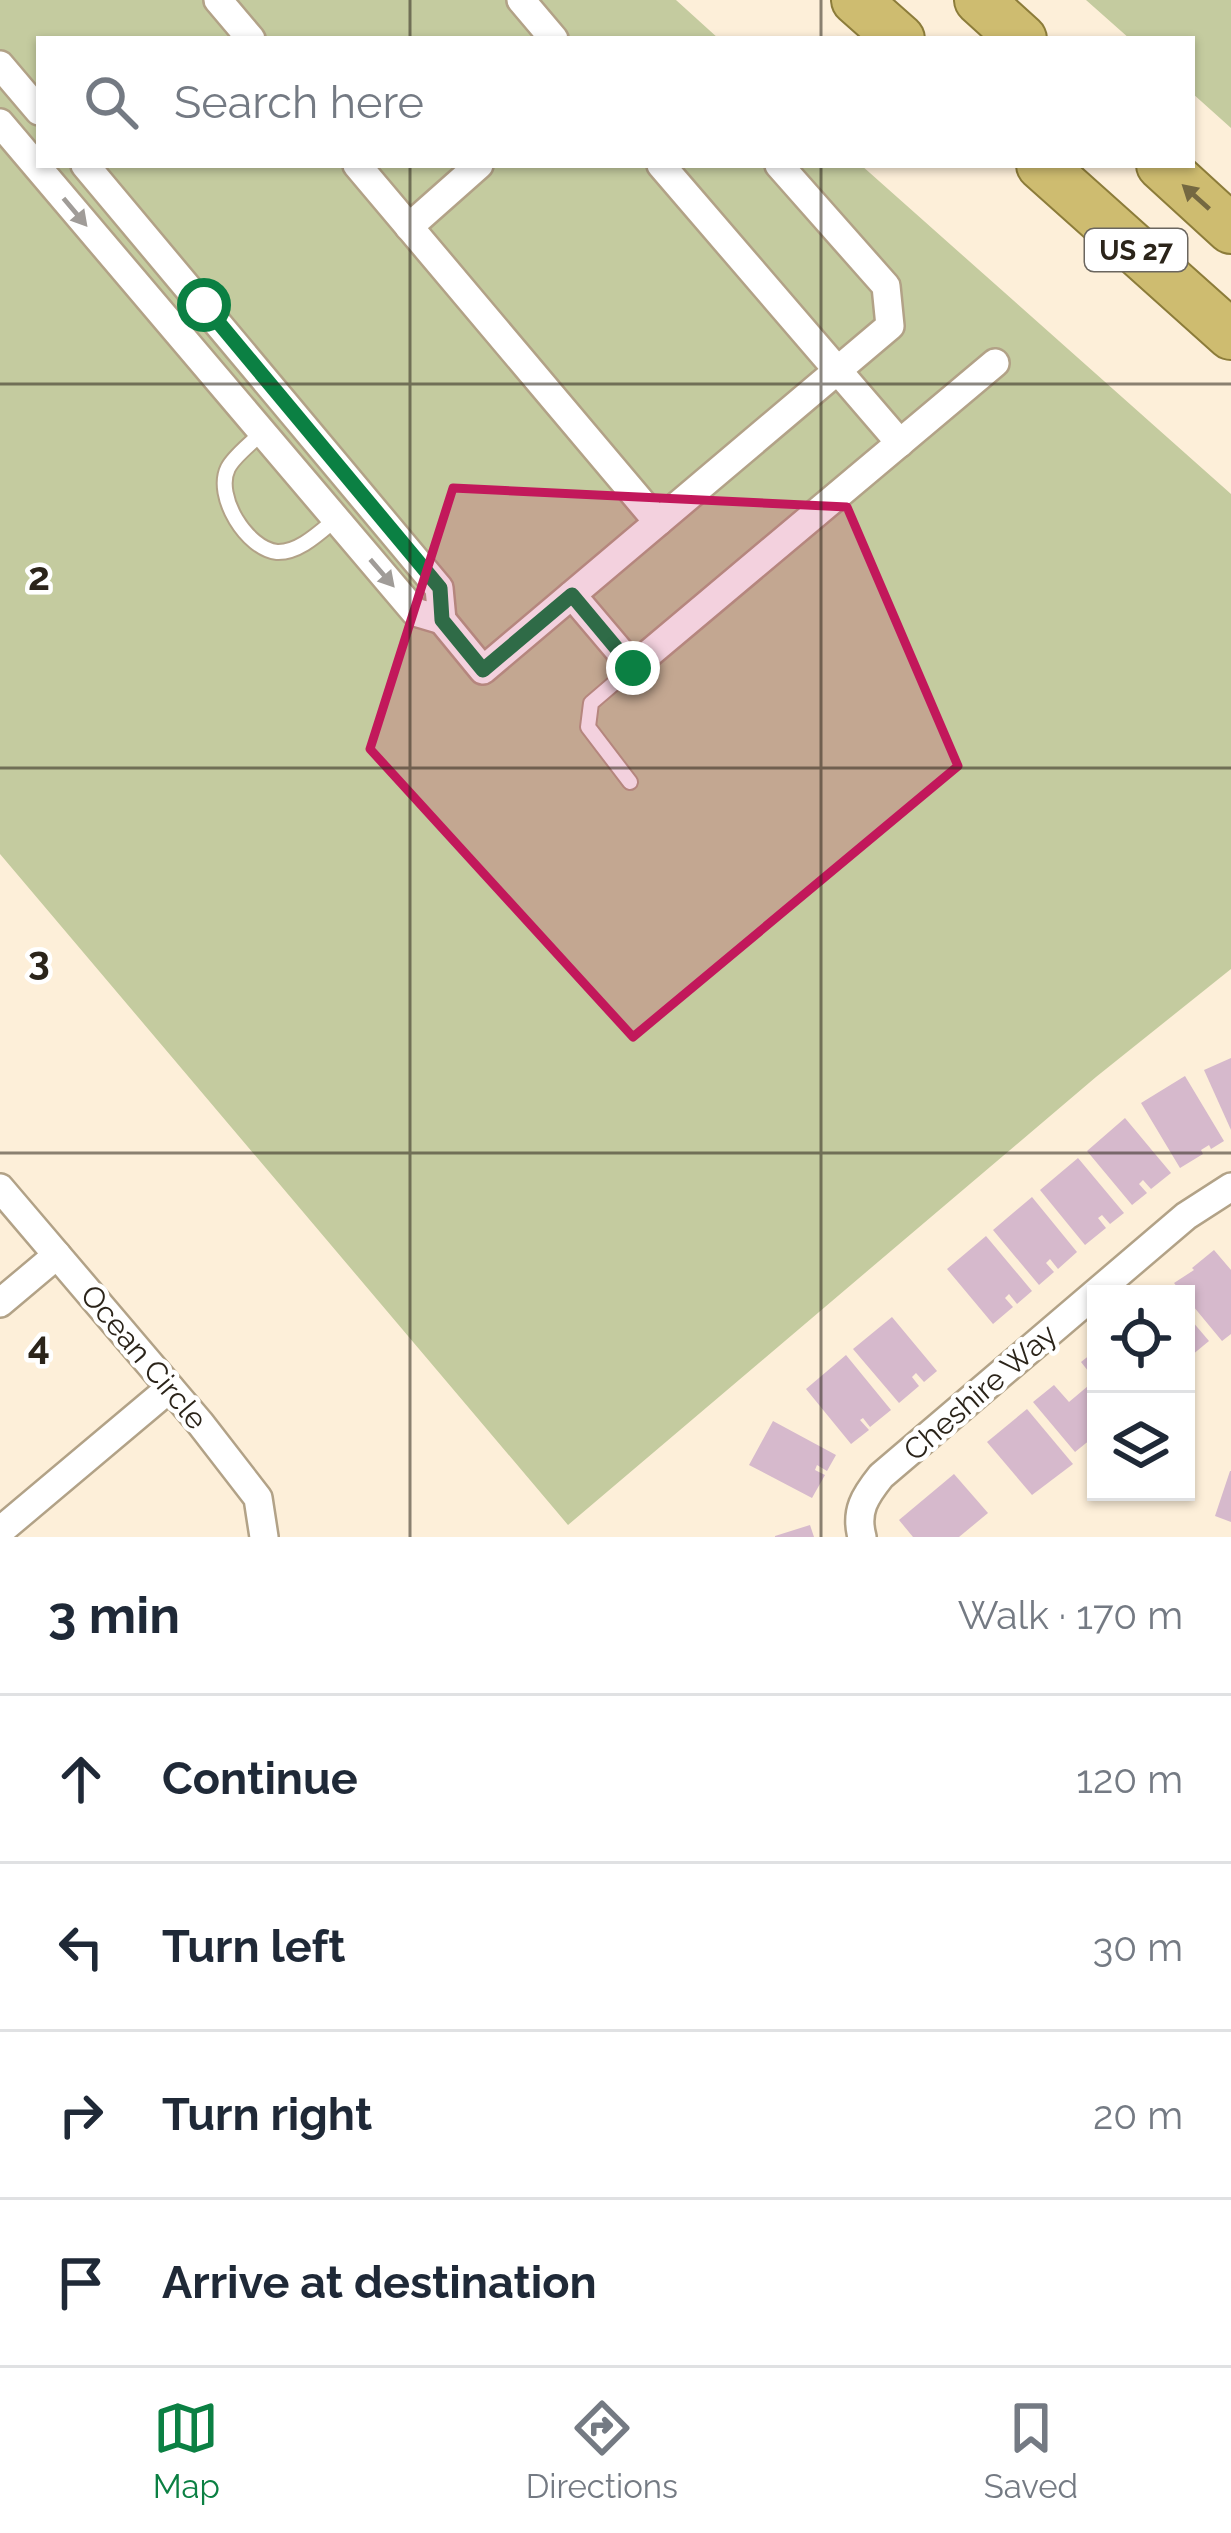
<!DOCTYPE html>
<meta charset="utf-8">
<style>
:root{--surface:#fff;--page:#f2f2f3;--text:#1f2937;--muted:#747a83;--line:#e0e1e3;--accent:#0b8043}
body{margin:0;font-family:Raleway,sans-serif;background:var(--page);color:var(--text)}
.controls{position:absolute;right:36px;bottom:36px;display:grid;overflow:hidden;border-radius:0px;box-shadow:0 3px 9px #0004}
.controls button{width:108px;height:108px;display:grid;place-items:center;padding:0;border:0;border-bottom:3px solid var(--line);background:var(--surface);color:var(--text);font:60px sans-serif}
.stop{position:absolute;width:36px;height:36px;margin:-27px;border:9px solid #0b8043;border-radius:50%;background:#fff}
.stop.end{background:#0b8043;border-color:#fff;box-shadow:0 3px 12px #0008}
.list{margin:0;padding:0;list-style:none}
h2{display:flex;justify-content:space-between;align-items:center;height:156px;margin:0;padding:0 48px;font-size:51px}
h2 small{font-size:39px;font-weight:400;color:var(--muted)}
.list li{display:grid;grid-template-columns:78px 1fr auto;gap:36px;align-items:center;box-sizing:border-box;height:168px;padding:0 48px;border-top:3px solid var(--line)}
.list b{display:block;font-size:45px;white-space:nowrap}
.list em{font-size:39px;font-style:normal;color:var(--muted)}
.icon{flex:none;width:66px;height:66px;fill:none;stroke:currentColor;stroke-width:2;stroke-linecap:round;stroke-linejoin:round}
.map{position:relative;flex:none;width:1231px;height:1537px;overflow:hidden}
.search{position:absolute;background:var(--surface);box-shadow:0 3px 9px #0004;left:36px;right:36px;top:36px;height:132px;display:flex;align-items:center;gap:30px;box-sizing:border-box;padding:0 42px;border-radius:0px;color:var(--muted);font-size:45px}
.sheet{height:828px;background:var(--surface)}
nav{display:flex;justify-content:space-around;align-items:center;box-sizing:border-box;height:168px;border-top:3px solid var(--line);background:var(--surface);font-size:33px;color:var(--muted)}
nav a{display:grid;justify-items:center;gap:6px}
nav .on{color:var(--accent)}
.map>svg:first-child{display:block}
.green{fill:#c4cb9f}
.building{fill:#d6b9cc}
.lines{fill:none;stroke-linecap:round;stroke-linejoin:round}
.service-casing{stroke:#b2a287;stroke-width:18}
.minor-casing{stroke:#b2a287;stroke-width:32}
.trunk-casing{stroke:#8c7c3a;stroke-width:52}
.service{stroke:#fff;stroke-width:14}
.minor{stroke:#fff;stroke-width:27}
.trunk{stroke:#cebc70;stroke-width:48}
.oneway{fill:#746841}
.oneway2{fill:#a09c98}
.route{stroke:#0b8043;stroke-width:15}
.marked{fill:#c2185b;fill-opacity:0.2;stroke:#c2185b;stroke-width:9;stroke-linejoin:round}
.grid{fill:none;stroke:#2b241a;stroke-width:3;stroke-opacity:0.55}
.labels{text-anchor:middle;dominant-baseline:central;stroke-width:9;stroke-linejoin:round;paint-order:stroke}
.shield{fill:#fff;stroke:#6b665f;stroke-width:3}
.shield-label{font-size:27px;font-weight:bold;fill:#2b241a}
.street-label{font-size:30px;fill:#2b241a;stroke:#fff}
.grid-label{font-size:39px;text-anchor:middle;font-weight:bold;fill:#2b241a;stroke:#fff;stroke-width:9;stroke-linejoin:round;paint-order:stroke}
</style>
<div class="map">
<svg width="1231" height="1537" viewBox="0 0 1231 1537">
<rect width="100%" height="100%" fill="#fdefd9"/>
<g class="green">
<polygon points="0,0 676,0 719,39 39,39 39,165 861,165 1231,494 1231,969 1096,1077 568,1525 0,854"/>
<polygon points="1086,0 1231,0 1231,128 1192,93 1192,39 1130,39"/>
</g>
<g class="building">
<polygon points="1231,1058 1231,1130 1204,1070"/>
<polygon points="1185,1076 1224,1141 1211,1149 1209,1145 1201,1150 1203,1154 1180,1168 1141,1103"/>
<polygon points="1125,1118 1171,1173 1151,1189 1143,1180 1139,1184 1147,1193 1132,1205 1087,1151"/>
<polygon points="1078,1158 1124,1213 1110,1224 1102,1215 1098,1218 1106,1228 1085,1245 1040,1190"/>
<polygon points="1032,1197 1077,1252 1058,1269 1050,1259 1046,1263 1054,1272 1039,1285 993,1230"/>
<polygon points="986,1236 1032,1291 1017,1304 1009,1294 1005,1298 1013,1307 993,1324 947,1269"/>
<polygon points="1214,1250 1231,1270 1231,1334 1222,1341 1174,1283 1194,1270 1192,1268"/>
<polygon points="1186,1314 1209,1341 1186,1360"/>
<polygon points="892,1317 937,1371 924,1382 916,1373 912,1377 919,1386 899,1403 853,1349"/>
<polygon points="1096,1350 1096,1381 1081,1362"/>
<polygon points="846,1355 891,1410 870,1427 863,1418 860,1420 869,1430 851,1444 806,1389"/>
<polygon points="1054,1385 1069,1402 1088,1386 1096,1397 1096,1435 1075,1452 1033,1402"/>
<polygon points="1027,1409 1073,1464 1032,1495 987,1442"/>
<polygon points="773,1421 836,1455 827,1471 817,1465 815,1470 825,1475 812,1498 749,1465"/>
<polygon points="1230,1471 1231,1471 1231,1522 1215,1516"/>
<polygon points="954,1474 988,1513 959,1537 913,1537 899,1520"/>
<polygon points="810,1525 814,1537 775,1537 775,1536"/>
</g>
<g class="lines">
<defs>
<g id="service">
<path d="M261,433C252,443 234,456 228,468C214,496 247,549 277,552C299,553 320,532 336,519"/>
<polyline points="630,782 588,727 591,703 633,667"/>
</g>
<g id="minor">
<polyline points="218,0 251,39"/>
<polyline points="521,0 554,39"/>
<polyline points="0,65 39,111"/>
<polyline points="0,123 415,612 442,620 439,588 85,165"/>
<polyline points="357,165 658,522"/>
<polyline points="661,165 900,443"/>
<polyline points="409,227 479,165"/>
<polyline points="572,595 633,667 995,363"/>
<polyline points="442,620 483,670 890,326 886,286 779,165"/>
<polyline points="0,1188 200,1423 258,1498 264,1537"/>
<polyline points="0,1303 57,1255"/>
<polyline points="0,1531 170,1388"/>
<path d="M862,1537C855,1511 865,1496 881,1476L1186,1216L1231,1187"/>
</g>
<g id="trunk">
<polyline points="856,0 900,39"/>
<polyline points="979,0 1022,39"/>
<polyline points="1041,165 1231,335"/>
<polyline points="1161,165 1231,229"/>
</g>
</defs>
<use href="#service" class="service-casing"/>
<use href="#minor" class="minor-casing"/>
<use href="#trunk" class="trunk-casing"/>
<use href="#service" class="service"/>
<use href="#minor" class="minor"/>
<use href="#trunk" class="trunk"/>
</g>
<defs><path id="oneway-solid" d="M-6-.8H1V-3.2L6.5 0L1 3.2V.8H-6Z" transform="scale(3)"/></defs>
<use class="oneway" href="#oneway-solid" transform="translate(1196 197) rotate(-138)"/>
<g class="oneway2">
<use href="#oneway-solid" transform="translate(75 212) rotate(50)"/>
<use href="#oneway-solid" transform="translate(382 573) rotate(49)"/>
</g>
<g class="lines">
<polyline class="route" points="204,305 440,588 442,620 483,670 572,595 633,668"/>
</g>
<path class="marked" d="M453,488L847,507L958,766L633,1037L370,749Z"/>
<path class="grid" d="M410,0V39M821,0V39M410,165V1537M821,165V1537M0,384H1231M0,768H1231M0,1153H1231"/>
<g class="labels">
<rect class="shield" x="1085" y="229" width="102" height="42" rx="9"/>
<g class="shield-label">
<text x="1136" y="250">US 27</text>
</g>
<g class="street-label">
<text transform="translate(144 1357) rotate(50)">Ocean Circle</text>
<text transform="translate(980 1392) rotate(-41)">Cheshire Way</text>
</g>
</g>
<g class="grid-label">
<text x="39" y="590">2</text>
<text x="39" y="974">3</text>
<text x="39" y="1359">4</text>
</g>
</svg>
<div class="controls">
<button><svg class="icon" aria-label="locate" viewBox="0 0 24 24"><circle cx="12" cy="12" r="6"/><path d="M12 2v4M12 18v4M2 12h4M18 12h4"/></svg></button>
<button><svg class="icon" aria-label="layers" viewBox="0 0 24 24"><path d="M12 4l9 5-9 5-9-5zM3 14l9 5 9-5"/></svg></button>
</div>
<div class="stop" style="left:204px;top:305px"></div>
<div class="stop end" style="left:633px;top:668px"></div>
<div class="search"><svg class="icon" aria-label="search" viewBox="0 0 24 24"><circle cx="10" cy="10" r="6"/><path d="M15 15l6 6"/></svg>Search here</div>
</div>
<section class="sheet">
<h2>3 min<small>Walk · 170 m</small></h2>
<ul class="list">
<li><svg class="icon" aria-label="ahead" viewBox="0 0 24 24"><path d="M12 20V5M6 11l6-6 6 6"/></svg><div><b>Continue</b></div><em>120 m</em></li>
<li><svg class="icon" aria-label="left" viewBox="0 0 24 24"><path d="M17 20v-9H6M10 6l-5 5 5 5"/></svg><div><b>Turn left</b></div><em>30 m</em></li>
<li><svg class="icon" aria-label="right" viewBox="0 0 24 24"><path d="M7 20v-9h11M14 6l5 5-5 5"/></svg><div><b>Turn right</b></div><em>20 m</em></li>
<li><svg class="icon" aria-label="arrive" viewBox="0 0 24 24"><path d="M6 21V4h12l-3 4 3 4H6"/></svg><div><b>Arrive at destination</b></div></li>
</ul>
</section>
<nav>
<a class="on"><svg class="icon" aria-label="map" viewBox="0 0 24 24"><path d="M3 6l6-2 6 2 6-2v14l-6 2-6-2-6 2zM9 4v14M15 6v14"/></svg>Map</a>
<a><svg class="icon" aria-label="directions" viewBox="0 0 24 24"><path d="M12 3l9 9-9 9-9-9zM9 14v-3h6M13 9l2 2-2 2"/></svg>Directions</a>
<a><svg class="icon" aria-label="saved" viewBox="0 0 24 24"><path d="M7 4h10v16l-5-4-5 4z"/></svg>Saved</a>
</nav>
